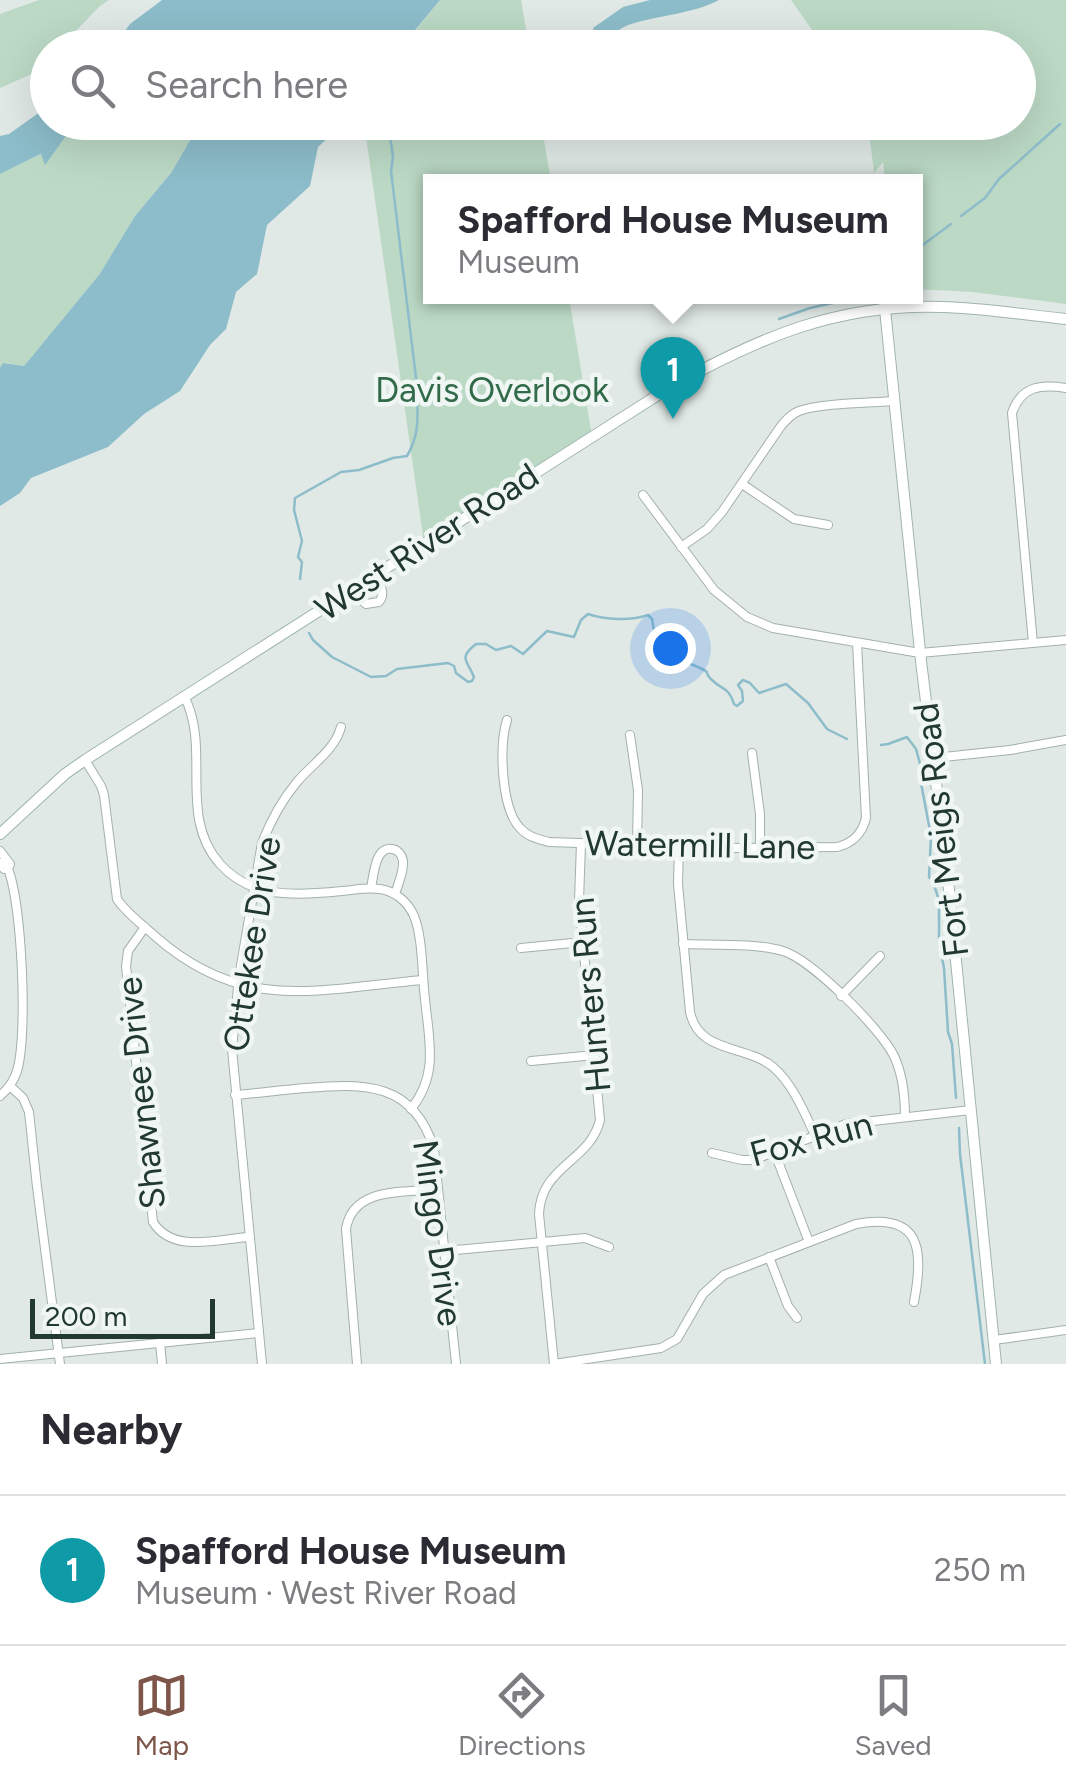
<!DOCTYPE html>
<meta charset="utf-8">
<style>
:root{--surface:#fff;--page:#f2f2f3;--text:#2b2b33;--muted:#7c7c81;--line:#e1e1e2;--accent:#7e5649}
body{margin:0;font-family:Figtree,sans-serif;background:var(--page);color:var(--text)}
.scale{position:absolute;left:30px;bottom:25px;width:185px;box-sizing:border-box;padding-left:10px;border:5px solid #223833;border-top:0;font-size:28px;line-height:35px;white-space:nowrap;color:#223833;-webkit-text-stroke:8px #f0f6f4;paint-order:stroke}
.you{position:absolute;left:670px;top:648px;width:35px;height:35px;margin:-25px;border:8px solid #fff;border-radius:50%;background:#1a73e8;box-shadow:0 0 0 15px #1a73e833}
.badge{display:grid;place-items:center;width:65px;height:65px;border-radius:50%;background:var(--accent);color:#fff;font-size:32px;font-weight:700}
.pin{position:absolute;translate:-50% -82px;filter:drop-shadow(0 2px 5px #0008)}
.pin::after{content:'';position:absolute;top:52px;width:35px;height:30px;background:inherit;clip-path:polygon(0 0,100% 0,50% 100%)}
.popup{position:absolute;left:423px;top:174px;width:500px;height:130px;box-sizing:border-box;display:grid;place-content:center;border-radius:0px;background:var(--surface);filter:drop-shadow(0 2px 8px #0005);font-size:32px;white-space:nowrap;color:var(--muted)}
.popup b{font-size:38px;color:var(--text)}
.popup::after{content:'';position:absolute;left:50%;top:100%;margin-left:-20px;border:20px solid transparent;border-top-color:var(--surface)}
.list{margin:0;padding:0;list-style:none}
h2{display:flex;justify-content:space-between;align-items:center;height:130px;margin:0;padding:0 40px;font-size:42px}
h2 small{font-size:32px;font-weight:400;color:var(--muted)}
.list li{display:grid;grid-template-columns:65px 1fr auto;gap:30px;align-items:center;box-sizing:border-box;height:150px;padding:0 40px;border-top:2px solid var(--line)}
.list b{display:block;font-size:38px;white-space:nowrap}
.list p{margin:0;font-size:32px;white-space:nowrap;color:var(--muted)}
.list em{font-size:32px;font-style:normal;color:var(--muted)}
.icon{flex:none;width:55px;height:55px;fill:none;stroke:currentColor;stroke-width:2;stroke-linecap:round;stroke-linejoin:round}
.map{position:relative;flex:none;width:1066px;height:1364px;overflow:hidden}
.search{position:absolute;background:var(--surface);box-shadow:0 10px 40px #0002;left:30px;right:30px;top:30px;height:110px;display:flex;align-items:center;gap:25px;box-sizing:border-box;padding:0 35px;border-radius:55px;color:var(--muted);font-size:38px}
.sheet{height:280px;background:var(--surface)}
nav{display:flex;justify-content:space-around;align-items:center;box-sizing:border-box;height:140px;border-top:2px solid var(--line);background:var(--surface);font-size:28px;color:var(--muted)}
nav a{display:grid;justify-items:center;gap:5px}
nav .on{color:var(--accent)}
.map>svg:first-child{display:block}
.green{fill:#bbd9c5}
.water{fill:#8dbdca}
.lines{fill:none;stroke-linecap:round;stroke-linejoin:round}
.stream{stroke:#8dbdca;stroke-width:2.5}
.street-casing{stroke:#a3b0ad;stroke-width:10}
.secondary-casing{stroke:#a0b4ae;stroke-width:12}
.street{stroke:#fff;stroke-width:8}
.secondary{stroke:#fff;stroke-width:10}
.labels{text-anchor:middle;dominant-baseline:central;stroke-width:9;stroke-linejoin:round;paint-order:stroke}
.park-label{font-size:35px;fill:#316b4a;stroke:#f0f6f4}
.street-label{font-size:35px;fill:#223833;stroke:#f0f6f4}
</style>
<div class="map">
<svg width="1066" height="1364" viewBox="0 0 1066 1364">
<rect width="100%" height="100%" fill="#e0e9e6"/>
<g class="green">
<polygon points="39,0 109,0 100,6 60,47 48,48 47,60 36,72 0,88 0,14"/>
<polygon points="440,0 521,0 529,47 401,48"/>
<polygon points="791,0 1066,0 1066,304 972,292 916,289 916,182 885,181 883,162 874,173 868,123 1018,122 1018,48 824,47"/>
<polygon points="87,123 198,123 196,130 171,173 135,216 99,275 24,366 4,363 0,368 0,174 42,154 45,164 71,129"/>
<polygon points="364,123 541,123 551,181 430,182 430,296 569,297 592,437 424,543"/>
</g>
<g class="water">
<polygon points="162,0 440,0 401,47 219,48 219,43 173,48 113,47 130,24"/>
<path d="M650,0H719C692,14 660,15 631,24C617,28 609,42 595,36L593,28L623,7Z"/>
<polygon points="47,107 48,122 87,123 71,129 45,165 41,154 0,174 0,136 9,134"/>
<polygon points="198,123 344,123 318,147 310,186 267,225 257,274 236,292 226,329 210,345 180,391 144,414 108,447 31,478 20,493 0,506 0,368 3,363 24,366 99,275 135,216 171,173 196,130"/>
</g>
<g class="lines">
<g class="stream">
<polyline points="961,216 985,198 999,179 1060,124"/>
<polyline points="916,250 951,224"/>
<polyline points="779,319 810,308 859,297"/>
<path d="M300,579L302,562L298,557L302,541L294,510L295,498L341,472L359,470L393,458L407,456C421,432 417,414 417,386L391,171L393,157L388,122"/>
<path d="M309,633L313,640L332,657L371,677L386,676L397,669L448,663L454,666L456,673L468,682L472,681L474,677C467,660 458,658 476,644H486L496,650L511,646L523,654L547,631L574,637L581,620L588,614C605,620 631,621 648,615L652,619L655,637L661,642L662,649L671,654H681C687,665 690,663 700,668C713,674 702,671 712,680C723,691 728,686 734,704L737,706L743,701L742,691L738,685L743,680L750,683L759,693L786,684L808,703L827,729L847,739"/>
<polyline points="881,745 888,744 907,737 916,749 922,771 921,783 931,836 929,877 933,882 939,900 939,943 944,968 948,1032 952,1044 956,1098"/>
<polyline points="959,1128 960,1154 985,1364"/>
</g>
<defs>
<g id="street">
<polyline points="884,296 885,309"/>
<polyline points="742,484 794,519 828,525"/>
<polyline points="643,495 714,590 747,617 773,628 920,653 1066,640"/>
<path d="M681,547L707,529L722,512L781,426C786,420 791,414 799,411C820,403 871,403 895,401"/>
<path d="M351,590L366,604L379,602C387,592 379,584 373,576"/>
<path d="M1033,643L1012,413C1021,386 1041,384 1066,388"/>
<path d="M184,696C212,749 177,816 220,864C252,900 298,895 342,891C354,890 367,887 380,889C395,891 408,902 414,916C423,938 422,975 425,999C429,1041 439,1074 411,1109"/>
<path d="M507,720C499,746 501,808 520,828C528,837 538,839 549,842L726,848L837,847C853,843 862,834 866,818L857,643"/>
<polyline points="630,735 638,790 637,845"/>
<polyline points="752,753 760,814 760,848"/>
<polyline points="934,758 1010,750 1066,740"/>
<path d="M85,760L101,786L104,795L117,899C127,914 143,925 156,937C244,1014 318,989 423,980"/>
<path d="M679,847L678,884L690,1012C699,1054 745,1044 773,1067C793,1084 804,1112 815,1135"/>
<polyline points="0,851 10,864 8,869 4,869 0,863"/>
<path d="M371,888C373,879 374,864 379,856C386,844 401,848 403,861C404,872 398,884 395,894"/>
<path d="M145,927L128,951L126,966L153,1222C173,1254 217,1239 249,1237"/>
<path d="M683,944C712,945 757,943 783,951C812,960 881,1029 894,1056C903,1075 905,1097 905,1117"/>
<polyline points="521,948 583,942"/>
<polyline points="841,996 880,956"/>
<polyline points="531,1061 595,1055"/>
<polyline points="10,1086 23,1098 29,1112 37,1187 60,1364"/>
<path d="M235,1095C259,1093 282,1090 306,1088C364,1083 414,1082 434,1149L456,1364"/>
<path d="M0,1096C8,1089 14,1081 17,1071C28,1036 22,903 8,869"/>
<polyline points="774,1151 809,1242"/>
<polyline points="712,1153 742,1160 753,1160 846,1124 971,1110"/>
<polyline points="445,1251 585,1238 609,1247"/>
<polyline points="769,1257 788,1306 797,1318"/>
<polyline points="994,1340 1066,1330"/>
<polyline points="160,1342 162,1364"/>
<polyline points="0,1359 259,1333"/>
<path d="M262,1364L232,1049L239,977L262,843C271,820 281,801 297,782C312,764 335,750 341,727"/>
<path d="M357,1364L346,1229C353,1186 405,1193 438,1189"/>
<path d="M554,1364L539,1214C541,1165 590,1162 600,1120L579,901L581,843"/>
<path d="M554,1364L661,1348L677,1339L703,1294L724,1275L856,1224C921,1212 924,1249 914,1302"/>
</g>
<g id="secondary">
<polyline points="885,309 921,661 948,880 996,1364"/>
<path d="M0,834L65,774L85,760L672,386C760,337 839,303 943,307C984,308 1025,315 1066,319"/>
</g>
</defs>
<use href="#street" class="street-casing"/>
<use href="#secondary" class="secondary-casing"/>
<use href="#street" class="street"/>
<use href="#secondary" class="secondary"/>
</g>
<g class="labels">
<g class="park-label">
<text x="492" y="390">Davis Overlook</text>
</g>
<g class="street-label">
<text transform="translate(427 542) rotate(-33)">West River Road</text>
<text transform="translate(941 830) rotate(-97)">Fort Meigs Road</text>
<text transform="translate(700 845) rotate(1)">Watermill Lane</text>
<text transform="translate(252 944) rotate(-81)">Ottekee Drive</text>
<text transform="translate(590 995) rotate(-95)">Hunters Run</text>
<text transform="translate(141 1093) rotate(-96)">Shawnee Drive</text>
<text transform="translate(811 1139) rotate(-15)">Fox Run</text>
<text transform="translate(438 1233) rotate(82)">Mingo Drive</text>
</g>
</g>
</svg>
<div class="scale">200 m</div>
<div class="you"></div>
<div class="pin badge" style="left:673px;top:419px;background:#0f9aa8">1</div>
<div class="popup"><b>Spafford House Museum</b>Museum</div>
<div class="search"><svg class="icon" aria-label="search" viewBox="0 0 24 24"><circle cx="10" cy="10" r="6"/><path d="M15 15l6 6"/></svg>Search here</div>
</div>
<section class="sheet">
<h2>Nearby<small></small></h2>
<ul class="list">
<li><span class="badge" style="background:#0f9aa8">1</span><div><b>Spafford House Museum</b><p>Museum · West River Road</p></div><em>250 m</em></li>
</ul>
</section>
<nav>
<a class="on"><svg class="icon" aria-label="map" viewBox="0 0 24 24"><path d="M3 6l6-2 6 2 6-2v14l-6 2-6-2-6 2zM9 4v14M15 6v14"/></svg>Map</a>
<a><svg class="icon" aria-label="directions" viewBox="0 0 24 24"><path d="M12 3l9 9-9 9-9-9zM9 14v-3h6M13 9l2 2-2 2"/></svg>Directions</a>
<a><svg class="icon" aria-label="saved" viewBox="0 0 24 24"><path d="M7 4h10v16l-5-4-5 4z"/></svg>Saved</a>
</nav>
